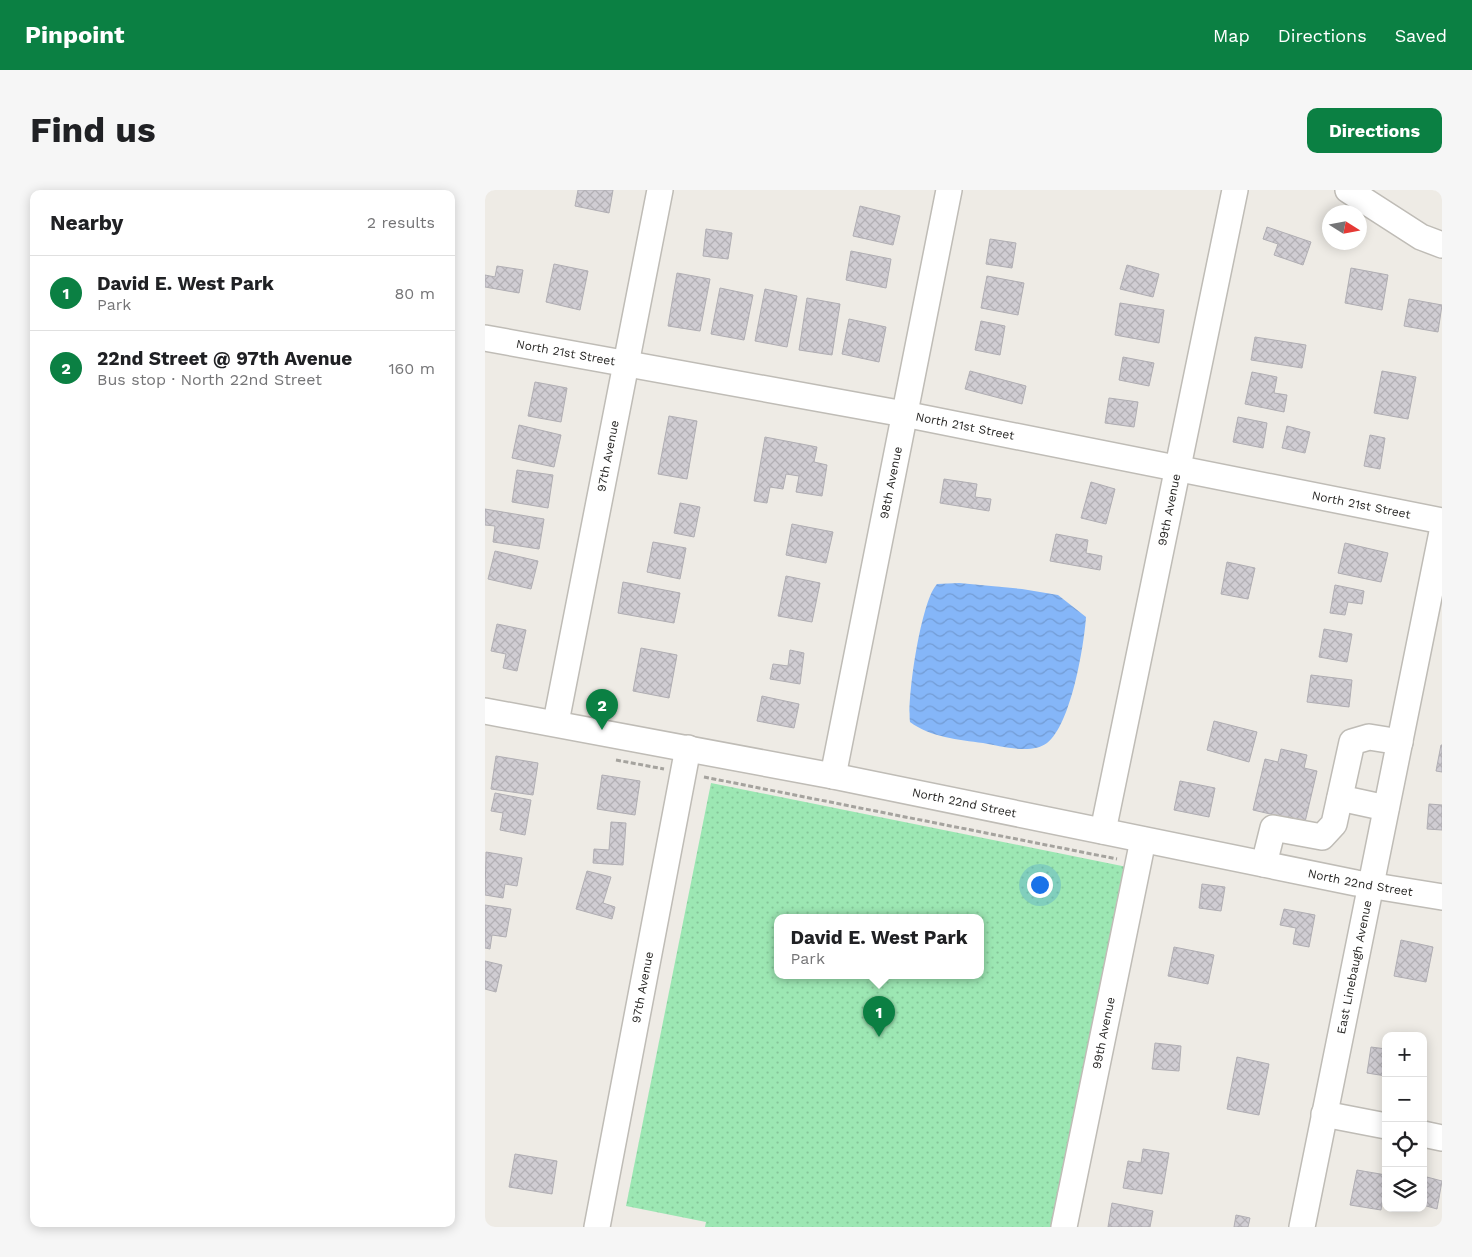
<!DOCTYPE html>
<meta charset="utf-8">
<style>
:root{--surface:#fff;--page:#f6f6f6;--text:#202124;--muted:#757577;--line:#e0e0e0;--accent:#0b8043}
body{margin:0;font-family:"Work Sans",sans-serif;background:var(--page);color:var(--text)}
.controls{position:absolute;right:15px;bottom:15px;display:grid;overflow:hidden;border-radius:10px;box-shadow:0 2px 12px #0003}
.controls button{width:45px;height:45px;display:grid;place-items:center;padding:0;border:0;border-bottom:1px solid var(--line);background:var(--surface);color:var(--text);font:25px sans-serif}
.compass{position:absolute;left:837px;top:15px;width:45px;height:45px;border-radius:50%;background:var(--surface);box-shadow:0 2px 12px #0003;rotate:101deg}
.you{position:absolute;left:554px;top:694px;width:18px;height:18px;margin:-12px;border:4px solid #fff;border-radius:50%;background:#1a73e8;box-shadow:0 0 0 8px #1a73e833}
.badge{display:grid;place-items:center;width:32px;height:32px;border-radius:50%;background:var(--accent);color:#fff;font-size:16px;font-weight:700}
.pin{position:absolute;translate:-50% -41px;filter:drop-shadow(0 1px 2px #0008)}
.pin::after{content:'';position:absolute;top:26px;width:18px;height:15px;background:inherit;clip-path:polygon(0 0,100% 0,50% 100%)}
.popup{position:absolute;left:289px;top:724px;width:210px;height:65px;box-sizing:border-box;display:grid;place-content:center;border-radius:10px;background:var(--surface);filter:drop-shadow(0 1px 4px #0005);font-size:16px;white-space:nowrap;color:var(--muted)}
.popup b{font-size:19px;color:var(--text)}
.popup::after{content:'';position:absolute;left:50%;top:100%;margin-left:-10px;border:10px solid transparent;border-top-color:var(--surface)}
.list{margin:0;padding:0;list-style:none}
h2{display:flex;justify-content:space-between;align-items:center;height:65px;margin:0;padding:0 20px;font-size:21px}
h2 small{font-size:16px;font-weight:400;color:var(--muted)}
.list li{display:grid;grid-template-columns:32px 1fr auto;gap:15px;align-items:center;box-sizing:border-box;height:75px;padding:0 20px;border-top:1px solid var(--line)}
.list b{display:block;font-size:19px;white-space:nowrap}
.list p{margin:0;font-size:16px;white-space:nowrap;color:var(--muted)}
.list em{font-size:16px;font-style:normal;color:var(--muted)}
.icon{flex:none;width:28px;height:28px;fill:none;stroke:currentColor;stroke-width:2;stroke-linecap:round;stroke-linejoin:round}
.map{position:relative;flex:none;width:957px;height:1037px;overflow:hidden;border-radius:10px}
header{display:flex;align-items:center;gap:30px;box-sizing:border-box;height:70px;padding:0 25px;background:var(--accent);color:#fff}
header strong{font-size:24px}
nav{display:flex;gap:28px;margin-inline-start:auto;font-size:18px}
.intro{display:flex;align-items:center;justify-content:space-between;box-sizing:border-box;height:120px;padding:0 30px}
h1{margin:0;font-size:35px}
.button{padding:12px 22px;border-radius:10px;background:var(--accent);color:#fff;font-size:18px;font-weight:700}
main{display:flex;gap:30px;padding:0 30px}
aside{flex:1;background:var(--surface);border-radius:10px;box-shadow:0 2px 12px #0003}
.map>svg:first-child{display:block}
.park{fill:url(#park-dots);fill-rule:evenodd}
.water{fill:url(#water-waves)}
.building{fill:url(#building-cross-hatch);stroke:#b0aeb3}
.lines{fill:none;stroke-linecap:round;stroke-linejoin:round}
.minor-casing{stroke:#bfbcb6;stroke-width:28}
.path{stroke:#a5a39e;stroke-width:3;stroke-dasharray:5 2.5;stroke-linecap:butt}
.minor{stroke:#fff;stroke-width:25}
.labels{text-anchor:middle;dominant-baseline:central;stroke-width:4;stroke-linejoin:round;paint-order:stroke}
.street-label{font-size:12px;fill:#292826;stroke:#eeebe5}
</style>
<header>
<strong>Pinpoint</strong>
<nav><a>Map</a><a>Directions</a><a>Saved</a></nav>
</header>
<div class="intro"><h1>Find us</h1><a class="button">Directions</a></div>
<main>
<aside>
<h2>Nearby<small>2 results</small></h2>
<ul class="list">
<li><span class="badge">1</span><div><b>David E. West Park</b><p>Park</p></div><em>80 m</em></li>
<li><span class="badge">2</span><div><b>22nd Street @ 97th Avenue</b><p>Bus stop · North 22nd Street</p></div><em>160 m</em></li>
</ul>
</aside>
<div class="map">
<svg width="957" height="1037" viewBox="0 0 957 1037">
<defs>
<pattern id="park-dots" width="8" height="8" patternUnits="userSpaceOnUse" patternTransform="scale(1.25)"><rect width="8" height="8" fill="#9ce7b3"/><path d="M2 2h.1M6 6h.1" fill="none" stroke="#86c69a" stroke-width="1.8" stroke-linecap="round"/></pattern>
<pattern id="water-waves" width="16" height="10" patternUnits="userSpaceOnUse" patternTransform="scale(1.25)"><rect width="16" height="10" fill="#85b6f8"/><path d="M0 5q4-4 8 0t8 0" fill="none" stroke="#739cd4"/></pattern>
<pattern id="building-cross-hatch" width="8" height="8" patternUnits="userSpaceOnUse" patternTransform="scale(1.25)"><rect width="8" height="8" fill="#d0cdd3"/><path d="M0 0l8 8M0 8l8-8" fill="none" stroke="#b3b0b5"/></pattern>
</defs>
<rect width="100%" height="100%" fill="#eeebe5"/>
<path class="park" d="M226,593L647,678L575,1037H220L221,1032L141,1016ZM293,728H495V786H293Z"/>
<path class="water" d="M474,393L537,399L573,405L601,427C599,456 586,535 562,553C546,565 516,556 498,553C474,550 445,547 425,532C422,507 436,411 452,394Z"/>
<g class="building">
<polygon points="93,0 128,0 124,23 90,16"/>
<polygon points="375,16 415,26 408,55 368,46"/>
<polygon points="782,37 826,52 818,75 789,65 793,54 778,49"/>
<polygon points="221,39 247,43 243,69 218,66"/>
<polygon points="505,49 531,53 527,78 501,74"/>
<polygon points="366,61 406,69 401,98 361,90"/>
<polygon points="69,74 103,81 95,120 61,112"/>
<polygon points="642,75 674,84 668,107 635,99"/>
<polygon points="12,76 38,80 34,103 0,97 0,85 10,87"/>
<polygon points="866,78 903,85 897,120 860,113"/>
<polygon points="192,83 225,89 215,141 183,136"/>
<polygon points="502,86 539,93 533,125 496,118"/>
<polygon points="235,98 268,105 259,150 226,144"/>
<polygon points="280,99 312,106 302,157 270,151"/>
<polygon points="322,108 355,114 347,165 314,160"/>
<polygon points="924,109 957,115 953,142 919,136"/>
<polygon points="635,113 679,120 674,153 630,145"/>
<polygon points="364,129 401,137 394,172 357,164"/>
<polygon points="496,131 520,136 515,165 490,160"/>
<polygon points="770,147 821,155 817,178 766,170"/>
<polygon points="638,167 669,173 664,196 634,190"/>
<polygon points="485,181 541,196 537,214 480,199"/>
<polygon points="897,181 931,187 923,229 889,223"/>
<polygon points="767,182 792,187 789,203 802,205 799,222 760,214"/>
<polygon points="50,192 82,198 76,232 43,226"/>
<polygon points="624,208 653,212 649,237 620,233"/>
<polygon points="184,226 212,231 202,289 173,284"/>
<polygon points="753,227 782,233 778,258 748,252"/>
<polygon points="34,235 76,245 69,277 27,268"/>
<polygon points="802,236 825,242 820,263 797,258"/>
<polygon points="885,245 900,248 895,279 879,276"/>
<polygon points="280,247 332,257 329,272 342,275 337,306 311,302 314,286 301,284 298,299 285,297 282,313 269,311"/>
<polygon points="32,280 68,285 63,318 27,312"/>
<polygon points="459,289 492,294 490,307 506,309 504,321 455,313"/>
<polygon points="606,292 630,299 621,334 596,328"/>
<polygon points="195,313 215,317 209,347 189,343"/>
<polygon points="0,319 59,329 54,359 8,352 10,336 0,335"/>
<polygon points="307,334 348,342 341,373 301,365"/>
<polygon points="571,344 603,350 601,363 617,366 615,380 565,371"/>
<polygon points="168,352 201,358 195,389 162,382"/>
<polygon points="860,353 903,363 896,392 853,383"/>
<polygon points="10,361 53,371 46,399 3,389"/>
<polygon points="742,372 770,378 763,409 736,404"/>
<polygon points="301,386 335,393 327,432 293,426"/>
<polygon points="138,392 195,403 189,433 133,423"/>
<polygon points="850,395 879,401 877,414 863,412 860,425 845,423"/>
<polygon points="12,434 41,440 32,481 18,478 21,464 6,461"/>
<polygon points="839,439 867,444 862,472 834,467"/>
<polygon points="156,458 192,465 184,508 148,501"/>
<polygon points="305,460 319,463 315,494 285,489 288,474 303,476"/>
<polygon points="826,485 867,490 864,517 822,512"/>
<polygon points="277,506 314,514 309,538 272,531"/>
<polygon points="729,531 772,542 764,572 722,560"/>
<polygon points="956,555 957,555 957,582 951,581"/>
<polygon points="796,559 822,565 819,578 832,581 820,632 768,620 780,569 793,572"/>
<polygon points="11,566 53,573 48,605 6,599"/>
<polygon points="117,585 155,591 150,625 112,619"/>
<polygon points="695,591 730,598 724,627 689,620"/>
<polygon points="10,603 46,610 40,645 15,640 18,623 6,621"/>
<polygon points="944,614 957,615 957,640 942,639"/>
<polygon points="126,632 141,633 138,675 108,673 109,659 124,660"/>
<polygon points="1,662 37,668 32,696 20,694 18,708 0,705"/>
<polygon points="102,681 126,687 118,713 130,717 127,729 91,719"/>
<polygon points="717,694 740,697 736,721 714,718"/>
<polygon points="0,715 26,719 21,747 7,745 5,759 0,758"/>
<polygon points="799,719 830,725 824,757 808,754 811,738 795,735"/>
<polygon points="916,750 948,757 941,792 909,786"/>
<polygon points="689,757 729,765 723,794 683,786"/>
<polygon points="0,771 17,775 11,802 0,799"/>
<polygon points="670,853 696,856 694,881 667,879"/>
<polygon points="886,857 901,859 901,886 882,883"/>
<polygon points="752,867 784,874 774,925 742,919"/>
<polygon points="658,959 684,963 677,1004 638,998 643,971 656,973"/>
<polygon points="30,964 72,971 67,1004 24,997"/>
<polygon points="872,980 901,985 896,1020 865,1015"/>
<polygon points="938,986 957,991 952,1019 938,1015"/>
<polygon points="627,1013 668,1021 665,1037 623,1037"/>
<polygon points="751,1025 765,1028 763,1037 749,1037"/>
</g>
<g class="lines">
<defs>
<g id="minor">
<polyline points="863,0 936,47 957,55"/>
<path id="s1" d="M0,148L419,224L957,331"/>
<path id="s2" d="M0,521L348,586L871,693L957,707"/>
<path id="s3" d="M71,532L175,0"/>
<path id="s4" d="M348,586L464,0"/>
<polyline points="855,608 901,618"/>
<path id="s5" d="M618,641L750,0"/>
<polyline points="779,674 788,638 837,647 849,634 867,552 884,547 915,552"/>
<polyline points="839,924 901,936"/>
<polyline points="938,944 957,948"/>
<path id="s6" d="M112,1037L203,558"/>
<path id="s7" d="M579,1037L658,650"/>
<path id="s8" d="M817,1037L957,342"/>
</g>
</defs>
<use href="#minor" class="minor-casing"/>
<g class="path">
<polyline points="131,570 179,579"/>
<polyline points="219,587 632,669"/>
</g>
<use href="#minor" class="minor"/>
</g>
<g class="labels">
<g class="street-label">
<text stroke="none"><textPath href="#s1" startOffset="82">North 21st Street</textPath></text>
<text stroke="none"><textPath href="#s1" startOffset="488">North 21st Street</textPath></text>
<text stroke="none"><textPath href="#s3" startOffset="271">97th Avenue</textPath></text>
<text stroke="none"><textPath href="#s4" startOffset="299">98th Avenue</textPath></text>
<text stroke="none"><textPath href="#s1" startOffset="892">North 21st Street</textPath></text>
<text stroke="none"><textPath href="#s5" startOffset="328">99th Avenue</textPath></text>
<text stroke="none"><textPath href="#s2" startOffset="488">North 22nd Street</textPath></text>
<text stroke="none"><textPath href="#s2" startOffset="892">North 22nd Street</textPath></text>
<text stroke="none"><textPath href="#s8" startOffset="265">East Linebaugh Avenue</textPath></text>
<text stroke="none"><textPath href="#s6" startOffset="244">97th Avenue</textPath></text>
<text stroke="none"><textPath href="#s7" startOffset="198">99th Avenue</textPath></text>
</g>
</g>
</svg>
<div class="controls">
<button>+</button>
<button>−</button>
<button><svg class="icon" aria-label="locate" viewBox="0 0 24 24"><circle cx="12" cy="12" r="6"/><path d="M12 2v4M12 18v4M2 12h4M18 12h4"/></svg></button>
<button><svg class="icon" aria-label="layers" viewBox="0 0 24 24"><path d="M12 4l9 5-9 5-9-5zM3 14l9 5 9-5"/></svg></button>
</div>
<svg class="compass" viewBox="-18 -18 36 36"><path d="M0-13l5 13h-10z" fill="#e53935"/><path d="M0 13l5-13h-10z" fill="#757577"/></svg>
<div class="you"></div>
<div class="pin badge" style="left:394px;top:847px">1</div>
<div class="popup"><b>David E. West Park</b>Park</div>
<div class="pin badge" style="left:117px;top:540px">2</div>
</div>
</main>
